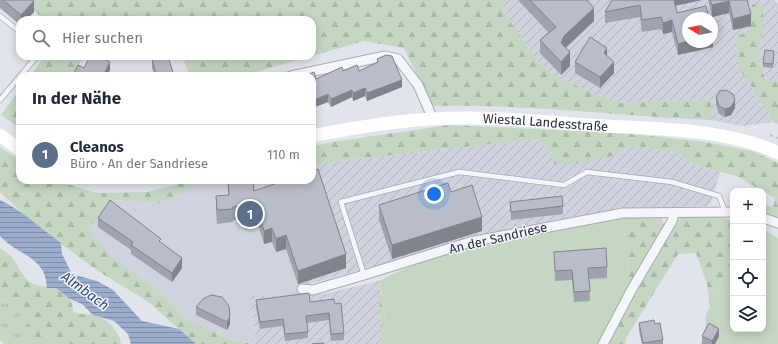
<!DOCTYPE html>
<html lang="de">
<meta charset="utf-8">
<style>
:root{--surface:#fff;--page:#f2f2f3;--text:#1f2937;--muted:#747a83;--line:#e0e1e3;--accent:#0f766e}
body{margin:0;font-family:"Fira Sans",sans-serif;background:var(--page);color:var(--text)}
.controls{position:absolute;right:12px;bottom:12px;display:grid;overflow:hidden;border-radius:8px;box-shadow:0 2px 10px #0003}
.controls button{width:36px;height:36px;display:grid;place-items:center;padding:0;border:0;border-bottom:1px solid var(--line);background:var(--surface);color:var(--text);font:20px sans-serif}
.compass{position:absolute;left:682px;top:12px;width:36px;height:36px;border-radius:50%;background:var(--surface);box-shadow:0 2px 10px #0003;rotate:280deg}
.you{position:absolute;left:434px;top:194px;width:14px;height:14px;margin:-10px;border:3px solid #fff;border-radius:50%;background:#1a73e8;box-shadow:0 0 0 6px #1a73e833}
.badge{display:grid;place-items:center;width:26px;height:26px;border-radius:50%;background:var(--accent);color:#fff;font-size:13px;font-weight:700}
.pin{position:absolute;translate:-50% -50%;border:2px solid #fff;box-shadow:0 1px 4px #0006}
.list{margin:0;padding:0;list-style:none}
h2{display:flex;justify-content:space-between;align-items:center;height:52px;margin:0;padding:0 16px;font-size:17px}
h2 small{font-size:13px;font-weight:400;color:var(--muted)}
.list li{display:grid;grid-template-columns:26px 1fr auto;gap:12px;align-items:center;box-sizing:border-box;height:60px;padding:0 16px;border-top:1px solid var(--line)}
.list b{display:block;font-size:15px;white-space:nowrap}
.list p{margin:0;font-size:13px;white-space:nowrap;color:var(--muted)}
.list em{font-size:13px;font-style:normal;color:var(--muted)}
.icon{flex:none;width:22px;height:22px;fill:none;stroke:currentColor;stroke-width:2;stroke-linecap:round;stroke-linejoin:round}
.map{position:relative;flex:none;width:778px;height:344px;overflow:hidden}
.search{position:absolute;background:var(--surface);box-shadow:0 2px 10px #0003;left:16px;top:16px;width:300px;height:44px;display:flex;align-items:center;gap:10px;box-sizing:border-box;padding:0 14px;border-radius:12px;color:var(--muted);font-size:15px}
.panel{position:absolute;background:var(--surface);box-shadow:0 2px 10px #0003;left:16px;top:72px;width:300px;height:112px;border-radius:12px}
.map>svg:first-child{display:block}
.built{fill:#d0d3dd}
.industrial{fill:url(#industrial-furrows);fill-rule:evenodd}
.grass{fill:url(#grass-tufts)}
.forest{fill:url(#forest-firs)}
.green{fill:#c5d6c3}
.water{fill:url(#water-rules)}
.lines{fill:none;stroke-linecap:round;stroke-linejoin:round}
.service-casing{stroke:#a7aab6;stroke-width:6}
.minor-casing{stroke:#a7aab6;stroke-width:11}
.path{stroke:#c0c2ca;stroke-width:2;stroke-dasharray:3 3;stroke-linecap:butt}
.service{stroke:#f5f6f9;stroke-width:4.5}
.minor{stroke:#f5f6f9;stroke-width:9}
.secondary{stroke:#fff;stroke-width:13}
.wall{fill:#9fa3ad}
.shaded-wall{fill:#82848d}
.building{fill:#b9bdc9;stroke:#82848d}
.labels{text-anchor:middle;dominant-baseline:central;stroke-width:3;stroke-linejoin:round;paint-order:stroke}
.street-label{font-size:13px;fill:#292f44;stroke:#f2f4f8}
.water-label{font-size:14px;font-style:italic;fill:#30487b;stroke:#f2f4f8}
</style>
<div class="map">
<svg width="778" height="344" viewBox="0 0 778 344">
<defs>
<pattern id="industrial-furrows" width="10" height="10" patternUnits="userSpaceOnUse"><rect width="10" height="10" fill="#d0d3dd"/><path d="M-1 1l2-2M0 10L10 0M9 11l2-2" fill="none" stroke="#b3b5bf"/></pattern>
<pattern id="grass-tufts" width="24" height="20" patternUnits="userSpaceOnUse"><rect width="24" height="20" fill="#c5d6c3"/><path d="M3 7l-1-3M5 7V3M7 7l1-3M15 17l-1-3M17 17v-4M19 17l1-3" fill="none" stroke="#a9b8a9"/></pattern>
<pattern id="forest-firs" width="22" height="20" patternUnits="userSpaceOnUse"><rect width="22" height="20" fill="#c5d6c3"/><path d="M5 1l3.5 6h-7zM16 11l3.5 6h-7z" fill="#a9b8a9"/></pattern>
<pattern id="water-rules" width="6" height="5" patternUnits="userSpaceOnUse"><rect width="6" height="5" fill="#9badcd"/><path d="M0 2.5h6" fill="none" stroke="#7e8da8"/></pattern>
</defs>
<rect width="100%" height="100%" fill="#e2e4eb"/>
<polygon class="built" points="213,180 240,180 242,182 263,180 298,287 300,295 250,296 256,344 227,338 187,320 161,292 109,255 87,228 112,200 159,203 204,182"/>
<g class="industrial">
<path d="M508,0H775L778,4V82L767,80L757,58L763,31L736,36L739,68L774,122L743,126L711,120V100L618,103L560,79L539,63L501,8ZM688,18H712V42H688Z"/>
<polygon points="537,139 552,153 613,156 629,145 676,152 695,165 720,172 711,202 708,206 626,208 566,218 475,239 298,287 263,180 312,180 312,164"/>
<polygon points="379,281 381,293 379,297 382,344 256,344 250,296 323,294"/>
</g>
<polygon class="grass" points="0,298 20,307 28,315 27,332 55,344 5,344 0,340"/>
<g class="forest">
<path d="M22,0H508L501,8L539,63L560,79L618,103L711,100V120C618,116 526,104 432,106L404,48L364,41L312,56V20H45Z"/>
<polygon points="752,4 763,6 763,31 757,58 766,80 778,82 778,124 774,122 739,68 736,36 749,32"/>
<polygon points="45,56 84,56 72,76 30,76"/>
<polygon points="182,56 311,56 243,76 190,76"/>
<polygon points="20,90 20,128 1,115"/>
<polygon points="449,125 621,133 699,141 752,151 778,163 778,219 763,212 763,204 773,207 775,198 736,176 695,165 676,152 629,145 613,156 579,163 554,164 552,153 537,139 312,164 312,147 331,142"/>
<polygon points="0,147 20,161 20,180 54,180 97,193 147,192 194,180 213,180 204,182 159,203 112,200 88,228 109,255 161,292 187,320 227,338 253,344 196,344 147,301 98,271 34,224 0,192"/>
<polygon points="681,216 716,216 733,221 733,259 710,306 707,284 696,253 678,254 626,338 625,344 609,344 637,291"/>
<polygon points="662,217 664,226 629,288 623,218"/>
<path d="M0,248C5,252 11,255 14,260C19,267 23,278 31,283C38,287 47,286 55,288C65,291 74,302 73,311C80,316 86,313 94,315C108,319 119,330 121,344H55L48,341L36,340L27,332L28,315L20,307L0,298Z"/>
<polygon points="381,293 383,298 387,344 382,344 379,297"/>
</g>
<g class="green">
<path d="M623,218L629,288L598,344H387L383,298L379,281C449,244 545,229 623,218Z"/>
<polygon points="763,229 778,238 778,344 701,344 705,330 706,315 733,259 733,329 763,329"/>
</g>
<path class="water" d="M0,200C22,210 41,229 61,243L62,254L72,274L97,281L113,290L142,321L179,329L196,344H131L128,334L114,321L93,315L82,304L70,299L56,288H47C46,256 18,256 0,236Z"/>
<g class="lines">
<defs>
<g id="service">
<polyline points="0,16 20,32"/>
<polyline points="0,100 37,56"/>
<polyline points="364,275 341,202 459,172 564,185 587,172 672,182 719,196 725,211"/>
</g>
<g id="minor">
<polyline points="291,76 385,56 398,59 418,85 433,119"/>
<polyline points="763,218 778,223"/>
<polyline points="302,289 313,290 364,275 470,242 623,213 733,212"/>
<polyline points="603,344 632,289 672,221 674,213"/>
</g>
</defs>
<use href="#service" class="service-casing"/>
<use href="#minor" class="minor-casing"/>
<polyline class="path" points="770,135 778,138"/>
<use href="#service" class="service"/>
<use href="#minor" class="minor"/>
<g class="secondary">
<polyline points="0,135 20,150"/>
<path id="s1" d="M312,136C352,128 392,121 432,119C490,115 548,123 605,126C659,129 729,129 778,153"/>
</g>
</g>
<g class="wall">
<polygon points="0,0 33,0 34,12 26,20 20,20 20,25 0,8"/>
<polygon points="518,0 587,0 594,21 566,48 570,66 561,75 540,53 540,40 549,33"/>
<polygon points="612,0 702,0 676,6 677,13 713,47 678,55 672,32 663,34 661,29 642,32 640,17 605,23 605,12"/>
<polygon points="708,0 747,0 751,26 733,30 729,13 712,17"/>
<polygon points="774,55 773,68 763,67 763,63"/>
<polygon points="607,56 614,73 600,88 575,73 575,62"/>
<polygon points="377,59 402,87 367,101 365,96 353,101 352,97 331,107 328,102 312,108 312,76 316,79 343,71 359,71 377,63"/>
<polygon points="152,60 174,76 155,76 152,68"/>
<polygon points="716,97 735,108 731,115 725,117 719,114 716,105"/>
<polygon points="228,182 254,191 346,268 298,284 286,249 276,252 272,242 264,244 256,218 233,220 233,222 217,224 216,210 216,196 228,195"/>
<polygon points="451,192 482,231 392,259 379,220 379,205"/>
<polygon points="510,202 563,206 563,214 511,220"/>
<polygon points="98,218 161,242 182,268 172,282 131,254 131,250 98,227"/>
<polygon points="554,252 607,267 607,278 589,279 590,301 574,302 572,280 555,281"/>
<polygon points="256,300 335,304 344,333 344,340 331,341 329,320 307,323 308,338 285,341 283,326 260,329 256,307"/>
<polygon points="196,307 230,324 227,330 196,315"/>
<polygon points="639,323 663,340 663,344 642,344 639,331"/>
<polygon points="702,336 719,336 715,344 702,344"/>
</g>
<g class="shaded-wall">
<polygon points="673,0 702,0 673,6"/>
<polygon points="34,1 34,12 26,20 21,20 21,15"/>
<polygon points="729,1 729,13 712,17 712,5"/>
<polygon points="594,8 594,21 564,49 561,43 564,36"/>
<polygon points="751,14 751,26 733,30 733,19"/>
<polygon points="672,20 672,32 663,34 663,23"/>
<polygon points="713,35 713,47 678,55 678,44 688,41 688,42 712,42 712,36"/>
<polygon points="607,48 607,60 604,53"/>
<polygon points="570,52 570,66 561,75 561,62"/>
<polygon points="110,62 110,70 107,76 103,76"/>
<polygon points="614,62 614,73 600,88 600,77"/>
<polygon points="402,80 402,87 367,101 367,93"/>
<polygon points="365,88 365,96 353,101 353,93"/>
<polygon points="352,90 352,97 331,107 331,99"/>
<polygon points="328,94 328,102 312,108 312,101"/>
<polygon points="735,100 735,108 731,115 725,117 725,109"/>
<polygon points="482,217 482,231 392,259 392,245"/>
<polygon points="272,228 272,242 264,244 264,231"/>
<polygon points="286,235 286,249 276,252 276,239"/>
<polygon points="346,254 346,268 298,284 298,271"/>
<polygon points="182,258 182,268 172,282 172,273"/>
<polygon points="230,316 230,324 227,330 227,322"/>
<polygon points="719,329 719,336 715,344 712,344 712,341"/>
</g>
<g class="building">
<polygon points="3,0 33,0 34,1 21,15"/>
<polygon points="530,0 587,0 594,8 564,36 561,43 570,52 561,62 540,40 556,27"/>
<polygon points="612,0 674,0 677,13 706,6 709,18 688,18 688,41 678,44 672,20 663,23 661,17 642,20 640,5 605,12"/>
<polygon points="710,0 747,0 751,14 733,19 729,1 712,5"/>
<polygon points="590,37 607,48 604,53 614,62 600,77 575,62"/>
<polygon points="765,50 774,51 773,64 763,63"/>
<polygon points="386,55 392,56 402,80 367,93 365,88 353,93 352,90 331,99 328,94 312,101 312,76 305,76 314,72 316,79 342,67 343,71 357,65 359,71 378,62 377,59"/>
<polygon points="90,56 97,56 110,62 103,76 75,76 73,75 78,65 84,68"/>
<polygon points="168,56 174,76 157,76 152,60"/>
<polygon points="726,90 733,94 735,100 731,107 725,109 719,106 716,97 720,91"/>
<polygon points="318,169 346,254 298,271 286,235 276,239 272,228 264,231 256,205 232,207 233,209 217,210 216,196 229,195 228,182 253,180 254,191 286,180 312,180 312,171"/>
<polygon points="448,183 451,192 472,185 482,217 392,245 379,205"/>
<polygon points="562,196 563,206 511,212 510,202"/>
<polygon points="110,200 161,239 159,241 182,258 172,273 131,245 133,242 98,218"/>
<polygon points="606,248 607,267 588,268 590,291 574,292 572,270 555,271 554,252"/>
<polygon points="309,293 310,302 334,299 335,304 341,303 344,333 331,334 329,313 306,316 308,332 285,334 283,319 260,322 256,300"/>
<polygon points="211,295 222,297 229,306 230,316 227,322 196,307 203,299"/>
<polygon points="654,320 655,324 660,323 663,340 643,343 639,323"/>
<polygon points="709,323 719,329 712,341 702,336"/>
<polygon points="324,343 324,344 312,344"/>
</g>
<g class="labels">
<g class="street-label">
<text stroke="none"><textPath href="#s1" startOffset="235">Wiestal Landesstraße</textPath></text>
<text transform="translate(498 238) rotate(-13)">An der Sandriese</text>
</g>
<g class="water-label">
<text transform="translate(85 291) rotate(36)">Almbach</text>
</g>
</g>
</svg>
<div class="controls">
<button>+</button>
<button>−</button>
<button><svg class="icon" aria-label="locate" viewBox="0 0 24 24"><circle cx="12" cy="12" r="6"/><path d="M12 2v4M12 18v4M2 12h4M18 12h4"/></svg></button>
<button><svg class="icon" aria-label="layers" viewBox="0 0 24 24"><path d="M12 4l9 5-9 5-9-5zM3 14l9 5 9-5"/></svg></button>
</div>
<svg class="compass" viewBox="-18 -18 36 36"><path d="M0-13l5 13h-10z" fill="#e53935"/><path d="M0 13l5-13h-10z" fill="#747a83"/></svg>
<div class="you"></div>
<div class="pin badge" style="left:250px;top:214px;background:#5c6f8a">1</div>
<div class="search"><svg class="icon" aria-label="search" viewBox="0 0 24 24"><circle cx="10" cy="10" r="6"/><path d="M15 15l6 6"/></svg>Hier suchen</div>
<section class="panel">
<h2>In der Nähe<small></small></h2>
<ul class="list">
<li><span class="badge" style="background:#5c6f8a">1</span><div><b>Cleanos</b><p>Büro · An der Sandriese</p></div><em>110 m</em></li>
</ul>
</section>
</div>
